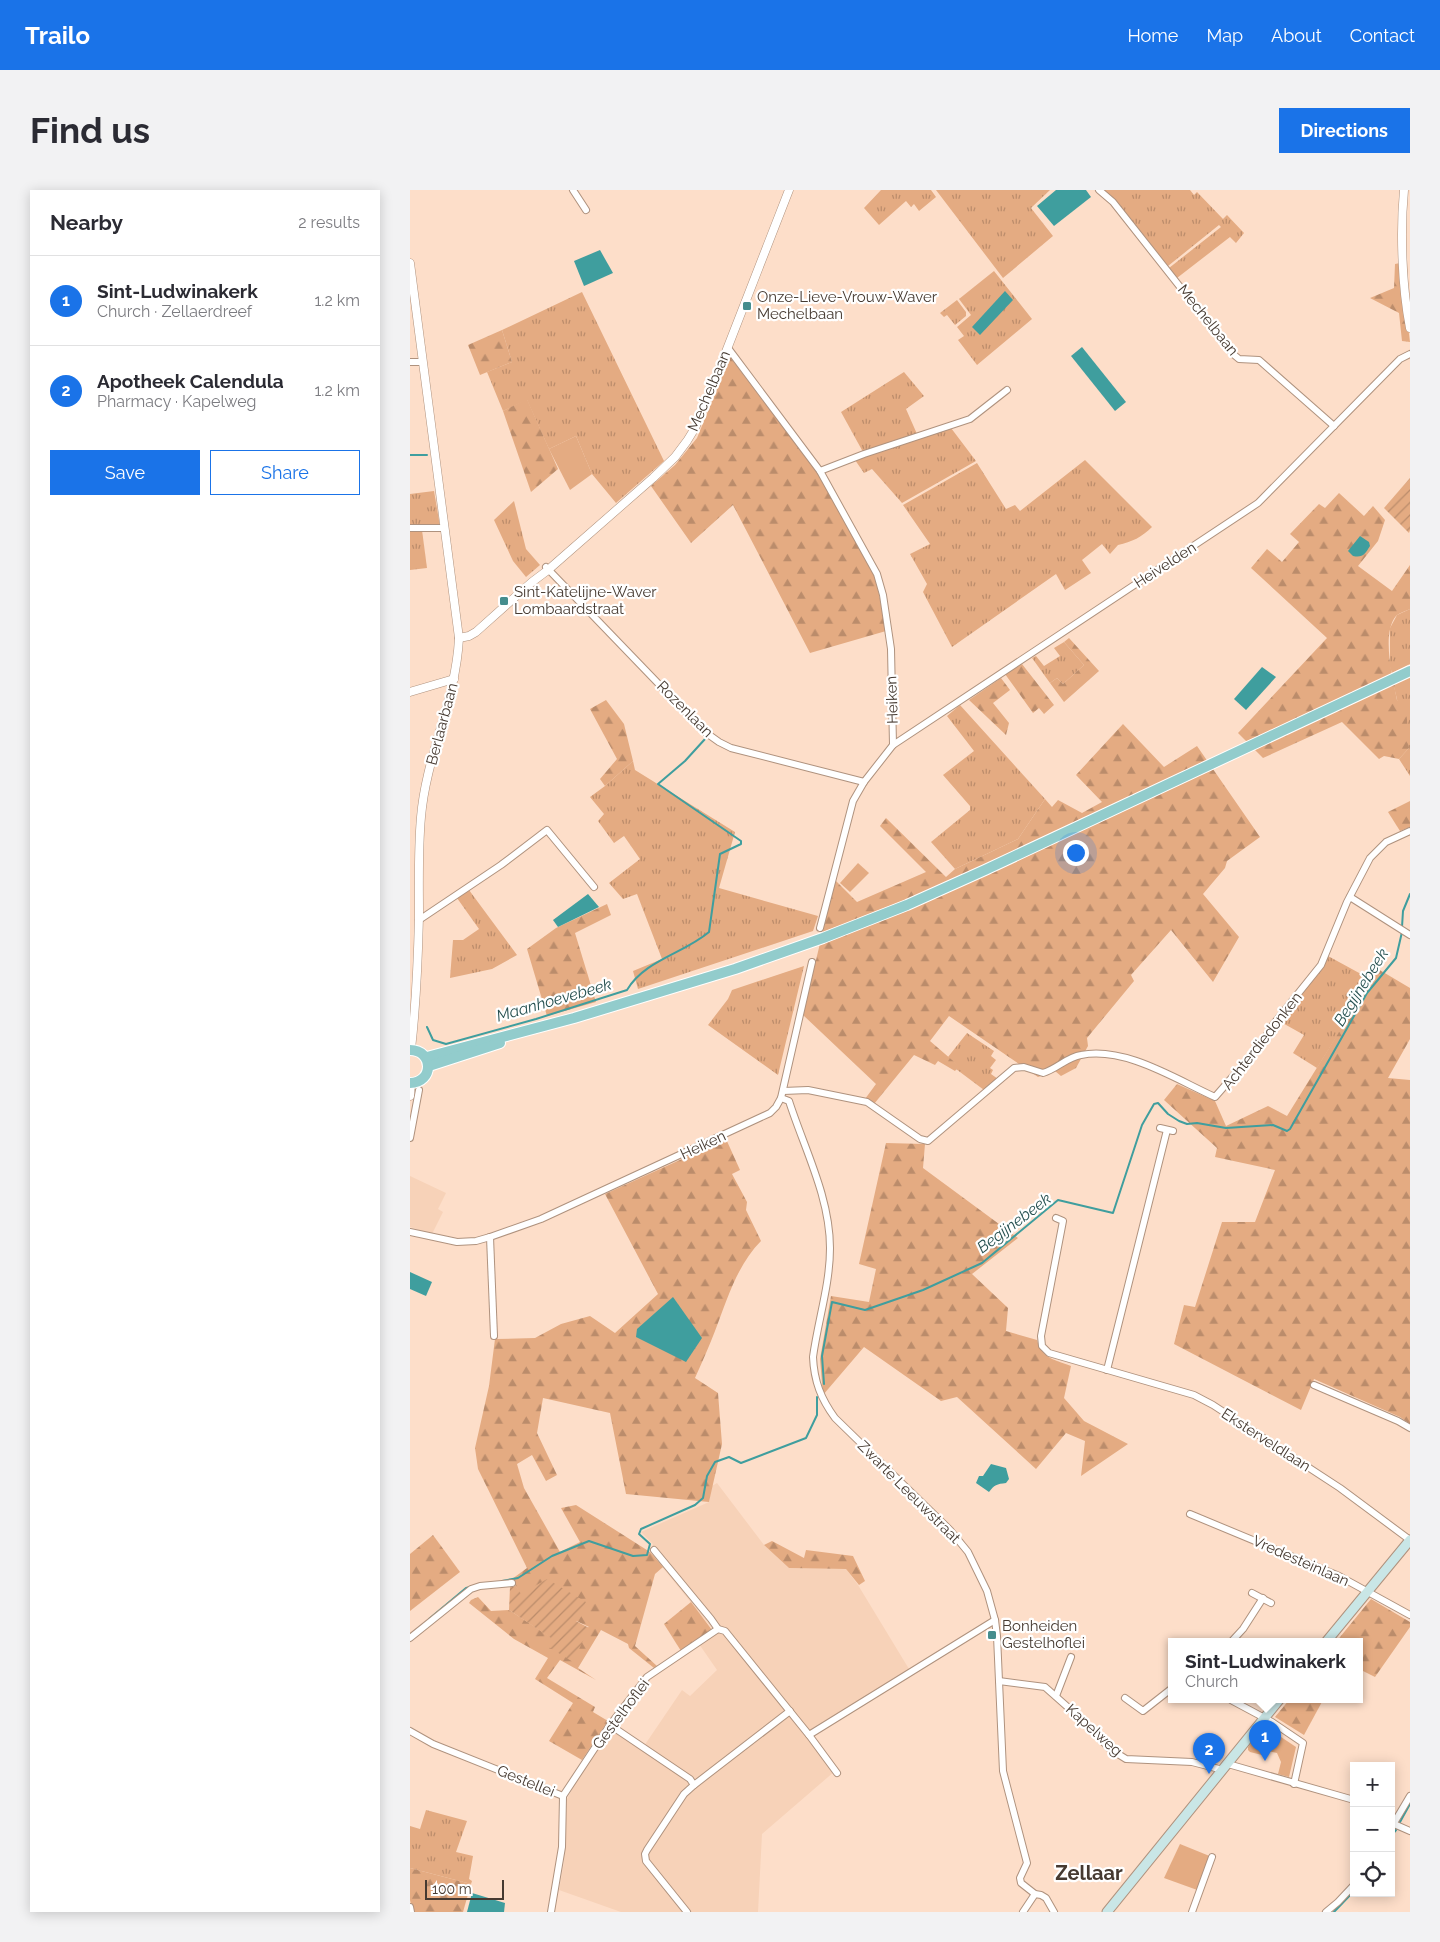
<!DOCTYPE html>
<meta charset="utf-8">
<style>
:root{--surface:#fff;--page:#f2f2f3;--text:#2b2b33;--muted:#7c7c81;--line:#e1e1e2;--accent:#1a73e8}
body{margin:0;font-family:Raleway,sans-serif;background:var(--page);color:var(--text)}
.controls{position:absolute;right:15px;bottom:15px;display:grid;overflow:hidden;border-radius:0px;box-shadow:0 2px 12px #0003}
.controls button{width:45px;height:45px;display:grid;place-items:center;padding:0;border:0;border-bottom:1px solid var(--line);background:var(--surface);color:var(--text);font:25px sans-serif}
.scale{position:absolute;left:15px;bottom:12px;width:79px;box-sizing:border-box;padding-left:5px;border:2px solid #463a31;border-top:0;font-size:14px;line-height:18px;white-space:nowrap;color:#463a31;-webkit-text-stroke:4px #fff;paint-order:stroke}
.you{position:absolute;left:665px;top:662px;width:18px;height:18px;margin:-12px;border:4px solid #fff;border-radius:50%;background:#1a73e8;box-shadow:0 0 0 8px #1a73e833}
.badge{display:grid;place-items:center;width:32px;height:32px;border-radius:50%;background:var(--accent);color:#fff;font-size:16px;font-weight:700}
.pin{position:absolute;translate:-50% -41px;filter:drop-shadow(0 1px 2px #0008)}
.pin::after{content:'';position:absolute;top:26px;width:18px;height:15px;background:inherit;clip-path:polygon(0 0,100% 0,50% 100%)}
.popup{position:absolute;left:758px;top:1448px;width:195px;height:65px;box-sizing:border-box;display:grid;place-content:center;border-radius:0px;background:var(--surface);filter:drop-shadow(0 1px 4px #0005);font-size:16px;white-space:nowrap;color:var(--muted)}
.popup b{font-size:19px;color:var(--text)}
.popup::after{content:'';position:absolute;left:50%;top:100%;margin-left:-10px;border:10px solid transparent;border-top-color:var(--surface)}
.list{margin:0;padding:0;list-style:none}
h2{display:flex;justify-content:space-between;align-items:center;height:65px;margin:0;padding:0 20px;font-size:21px}
h2 small{font-size:16px;font-weight:400;color:var(--muted)}
.list li{display:grid;grid-template-columns:32px 1fr auto;gap:15px;align-items:center;box-sizing:border-box;height:90px;padding:0 20px;border-top:1px solid var(--line)}
.list b{display:block;font-size:19px;white-space:nowrap}
.list p{margin:0;font-size:16px;white-space:nowrap;color:var(--muted)}
.list em{font-size:16px;font-style:normal;color:var(--muted)}
.actions{display:flex;gap:10px;padding:15px 20px}
.actions a{flex:1;padding:11px 0;border:1px solid var(--accent);border-radius:0px;text-align:center;font-size:18px;color:var(--accent)}
.actions .main{background:var(--accent);color:#fff}
.icon{flex:none;width:28px;height:28px;fill:none;stroke:currentColor;stroke-width:2;stroke-linecap:round;stroke-linejoin:round}
.map{position:relative;flex:none;width:1000px;height:1722px;overflow:hidden;border-radius:0px}
header{display:flex;align-items:center;gap:30px;box-sizing:border-box;height:70px;padding:0 25px;background:var(--accent);color:#fff}
header strong{font-size:24px}
nav{display:flex;gap:28px;margin-inline-start:auto;font-size:18px}
.intro{display:flex;align-items:center;justify-content:space-between;box-sizing:border-box;height:120px;padding:0 30px}
h1{margin:0;font-size:35px}
.button{padding:12px 22px;border-radius:0px;background:var(--accent);color:#fff;font-size:18px;font-weight:700}
main{display:flex;gap:30px;padding:0 30px}
aside{flex:1;background:var(--surface);border-radius:0px;box-shadow:0 2px 12px #0003}
.map>svg:first-child{display:block}
.built{fill:#f7d2b8}
.grass{fill:url(#grass-tufts)}
.forest{fill:url(#forest-firs)}
.park{fill:#e4ab82}
.garden{fill:url(#garden-furrows)}
.water{fill:#3f9e9e}
.lines{fill:none;stroke-linecap:round;stroke-linejoin:round}
.stream{stroke:#3f9e9e;stroke-width:2}
.minor-casing{stroke:#af927e;stroke-width:8}
.tertiary-casing{stroke:#af927e;stroke-width:9}
.secondary-casing{stroke:#af927e;stroke-width:11}
.primary-casing{stroke:#fff;stroke-width:12}
.minor{stroke:#fff;stroke-width:6}
.tertiary{stroke:#fff;stroke-width:8}
.secondary{stroke:#c9e6e6;stroke-width:9}
.primary{stroke:#92cccc;stroke-width:10}
.poi-dot{fill:#458d8d;stroke:#fff;stroke-width:2}
.labels{text-anchor:middle;dominant-baseline:central;stroke-width:4.5;stroke-linejoin:round;paint-order:stroke}
.poi-label{font-size:15px;fill:#463a31;stroke:#fff;text-anchor:start}
.street-label{font-size:15px;fill:#463a31;stroke:#fff}
.water-label{font-size:16px;font-style:italic;fill:#265050;stroke:#fff}
.district-label{font-size:20px;font-weight:bold;fill:#463a31;stroke:#fff}
</style>
<header>
<strong>Trailo</strong>
<nav><a>Home</a><a>Map</a><a>About</a><a>Contact</a></nav>
</header>
<div class="intro"><h1>Find us</h1><a class="button">Directions</a></div>
<main>
<aside>
<h2>Nearby<small>2 results</small></h2>
<ul class="list">
<li><span class="badge">1</span><div><b>Sint-Ludwinakerk</b><p>Church · Zellaerdreef</p></div><em>1.2 km</em></li>
<li><span class="badge">2</span><div><b>Apotheek Calendula</b><p>Pharmacy · Kapelweg</p></div><em>1.2 km</em></li>
</ul>
<div class="actions"><a class="main">Save</a><a>Share</a></div>
</aside>
<div class="map">
<svg width="1000" height="1722" viewBox="0 0 1000 1722">
<defs>
<pattern id="grass-tufts" width="24" height="20" patternUnits="userSpaceOnUse" patternTransform="scale(1.25)"><rect width="24" height="20" fill="#e4ab82"/><path d="M3 7l-1-3M5 7V3M7 7l1-3M15 17l-1-3M17 17v-4M19 17l1-3" fill="none" stroke="#bb8c6b"/></pattern>
<pattern id="forest-firs" width="22" height="20" patternUnits="userSpaceOnUse" patternTransform="scale(1.25)"><rect width="22" height="20" fill="#e4ab82"/><path d="M5 1l3.5 6h-7zM16 11l3.5 6h-7z" fill="#bb8c6b"/></pattern>
<pattern id="garden-furrows" width="10" height="10" patternUnits="userSpaceOnUse" patternTransform="scale(1.25)"><rect width="10" height="10" fill="#e4ab82"/><path d="M-1 1l2-2M0 10L10 0M9 11l2-2" fill="none" stroke="#bb8c6b"/></pattern>
</defs>
<rect width="100%" height="100%" fill="#fddec9"/>
<g class="built">
<polygon points="0,986 36,1003 28,1019 33,1022 22,1044 0,1037"/>
<polygon points="307,1293 354,1355 379,1378 436,1379 448,1395 499,1479 402,1539 403,1547 425,1581 352,1644 348,1722 211,1722 149,1700 154,1672 157,1609 166,1592 200,1539 232,1559 272,1500 280,1506 307,1480 289,1454 305,1442 240,1362 243,1354 231,1342 299,1312 302,1296"/>
</g>
<g class="grass">
<polygon points="471,0 521,0 526,7 509,21 504,14 501,17 496,11 469,35 454,18"/>
<polygon points="526,0 640,0 621,18 643,46 593,88"/>
<polygon points="694,0 780,0 784,5 787,2 813,29 817,25 834,43 826,53 820,47 767,88 759,78 811,37 809,35 758,76 707,12"/>
<polygon points="584,81 622,129 567,175 548,150 554,146 547,137 561,125 549,109"/>
<polygon points="172,102 254,271 206,313 182,284 166,246 139,259 117,210 93,221 77,182 102,172 92,140"/>
<polygon points="547,110 556,122 556,126 545,135 537,125 534,127 530,123"/>
<polygon points="494,182 514,206 496,219 507,244 453,262 431,222"/>
<polygon points="541,238 566,271 492,313 462,279 454,283 445,270"/>
<path d="M675,270L742,337C732,347 722,352 708,355L700,364L692,354L672,370L681,383L655,400L646,384L542,457L513,402L517,394L500,364L520,354L493,315L567,273L596,319L605,315L610,321Z"/>
<polygon points="24,301 30,336 0,336 0,304"/>
<polygon points="104,311 116,359 130,375 116,387 103,371 84,330"/>
<polygon points="0,340 12,340 17,378 0,380"/>
<polygon points="1000,419 1000,474 982,483 980,477 980,438 987,425"/>
<polygon points="654,452 674,475 653,494 647,488 640,493 622,468 626,466 634,476 650,466 644,458"/>
<polygon points="1000,486 1000,586 989,569 999,558 983,493"/>
<polygon points="550,515 635,609 608,649 545,679 521,652 560,620 560,616 533,585 564,561 537,526"/>
<polygon points="223,571 225,580 325,642 309,698 408,726 403,741 228,799 223,781 252,769 227,704 213,709 199,693 230,669 214,646 204,653 188,631 194,624 180,607 195,596"/>
<polygon points="59,700 107,765 82,779 40,788 43,750 53,750 69,739 47,708"/>
<polygon points="918,766 962,790 907,878 883,863 894,845 869,831"/>
<polygon points="394,776 368,885 298,835 318,809 322,800"/>
<polygon points="557,843 584,861 581,866 586,870 580,878 583,880 581,884 588,889 574,900 546,879 548,876 538,867"/>
<polygon points="16,1620 57,1631 46,1662 63,1666 59,1689 62,1691 61,1694 0,1678 0,1636 10,1639"/>
</g>
<g class="forest">
<polygon points="990,73 1000,152 992,151 989,123 960,108 984,98 985,74"/>
<polygon points="92,140 102,172 70,185 58,155"/>
<polygon points="320,167 408,283 465,383 476,441 400,463 323,315 281,353 241,296 265,275 287,248"/>
<polygon points="117,209 148,279 121,302 93,221"/>
<path d="M929,303L954,326L963,316L975,330L968,351L948,376L982,401L1000,375V419C996,421 989,423 986,426C971,444 983,489 987,510L996,517L999,558L989,569L974,566L969,569L932,532L853,568L828,543L917,448L841,378L857,359L872,372L889,352L880,344L909,314L915,318Z"/>
<polygon points="659,448 689,481 654,512 640,493 647,488 653,494 674,475 654,452"/>
<polygon points="612,474 644,515 634,524 629,518 623,523 595,484"/>
<polygon points="591,488 600,500 583,513 599,533 596,545 559,510"/>
<polygon points="196,510 214,534 223,571 195,596 190,589 207,569 180,519"/>
<polygon points="713,534 754,577 787,556 850,647 817,671 815,678 793,704 829,747 803,792 761,740 721,785 724,791 677,848 678,856 666,878 651,886 645,881 628,887 539,826 520,851 549,876 545,881 528,871 525,875 504,865 464,914 455,909 466,894 393,825 425,690 447,712 516,682 470,636 476,628 536,687 545,679 608,649 635,609 642,617 648,610 672,623 692,612 666,585"/>
<polygon points="1000,611 1000,637 990,641 978,622"/>
<polygon points="197,714 201,725 165,743 186,812 137,826 117,759 146,738"/>
<polygon points="968,779 1000,798 1000,849 978,888 1000,890 1000,1234 990,1227 904,1189 891,1220 764,1154 774,1115 785,1117 812,1032 845,1032 865,980 805,967 807,958 754,910 767,894 805,911 816,936 858,916 877,926"/>
<path d="M316,949L330,980L322,984L337,1012L336,1020L351,1051C327,1075 317,1110 305,1141C299,1157 292,1172 285,1188L308,1203L312,1254L299,1312L216,1304L200,1223L133,1208L127,1243L147,1285L136,1291L122,1265L107,1274L114,1298L150,1362L170,1352L151,1318L166,1315L240,1362L253,1377L245,1384L225,1456L247,1476L244,1478L219,1458L218,1454L191,1440L168,1478L186,1490L150,1470L137,1488L185,1517L183,1522L198,1531L172,1570L139,1551L163,1513L125,1489L138,1468L104,1449L59,1413L61,1410L68,1407L81,1421L99,1420L142,1448L179,1437L110,1404L102,1389L117,1378L68,1279L65,1258L79,1196L85,1149L125,1148L151,1134L180,1126L205,1143L248,1104L195,1004Z"/>
<path d="M476,953L515,954L513,978L608,1048L562,1084L598,1118L596,1141L627,1150C632,1169 644,1169 661,1176L654,1208L674,1231L718,1254L671,1286L675,1251L656,1243L626,1279L547,1207L531,1211L454,1157L413,1205L410,1169L421,1106L459,1112L466,1079L449,1074Z"/>
<polygon points="23,1345 50,1382 0,1421 0,1364"/>
<polygon points="362,1351 394,1368 396,1360 443,1366 455,1391 449,1395 436,1379 379,1378 354,1355"/>
<polygon points="961,1409 1000,1432 1000,1437 965,1487 949,1479 949,1452 926,1452"/>
<polygon points="281,1412 302,1440 271,1461 254,1434"/>
<polygon points="879,1510 913,1510 894,1545 865,1527"/>
<polygon points="0,1678 61,1694 53,1722 3,1722 0,1710"/>
</g>
<g class="park">
<polygon points="166,246 182,284 160,300 139,259"/>
<polygon points="448,673 459,683 440,702 430,693"/>
<polygon points="858,1533 862,1535 862,1541 886,1557 879,1587 868,1584 871,1572 867,1563 857,1561 852,1565 840,1562 838,1560 838,1557"/>
<polygon points="770,1654 802,1667 790,1701 754,1688"/>
</g>
<g class="garden">
<polygon points="1000,288 1000,340 999,343 974,318"/>
<polygon points="137,1389 176,1412 166,1431 179,1438 163,1472 137,1456 141,1448 99,1420 100,1397 106,1396 111,1404"/>
</g>
<g class="water">
<polygon points="646,0 676,0 681,7 644,36 627,16"/>
<polygon points="190,60 203,83 174,96 164,71"/>
<polygon points="595,101 603,110 570,145 562,137"/>
<polygon points="672,157 716,212 705,221 661,166"/>
<path d="M950,346L959,352L960,356C955,364 953,368 943,366L938,361Z"/>
<polygon points="852,477 866,487 836,520 824,509"/>
<polygon points="178,704 189,717 148,737 143,730"/>
<polygon points="0,1082 22,1092 16,1106 0,1099"/>
<polygon points="263,1107 292,1148 276,1172 226,1147 227,1139"/>
<path d="M581,1274L596,1278L599,1289L596,1293C587,1294 584,1295 579,1302L566,1293L569,1286H573Z"/>
<polygon points="62,1703 95,1713 94,1722 57,1722"/>
</g>
<g class="lines">
<g class="stream">
<polyline points="0,265 17,265"/>
<polyline points="992,737 993,721 1000,704"/>
<path d="M17,837L23,850L36,854L126,829L217,800C235,770 273,764 299,742L310,664L331,654V651L248,594L275,571L295,549"/>
<polyline points="414,1194 412,1166 422,1112 455,1120 513,1100 572,1073 648,1010 703,1023 732,935 744,914 748,913 758,924 769,931 777,934 787,933 816,938 863,935 877,941 880,939 957,803 986,768 992,742"/>
<polyline points="92,1391 108,1388 142,1366 179,1351 223,1366 237,1365 240,1354 229,1344 231,1339 285,1315 293,1308 297,1286 305,1272 319,1267 331,1273 396,1248 407,1225 407,1207"/>
<polyline points="19,1429 56,1398 60,1397"/>
<polyline points="990,1632 1000,1614"/>
<polyline points="981,1646 986,1640"/>
<polyline points="924,1722 944,1701"/>
</g>
<defs>
<g id="minor">
<polyline points="163,0 176,20"/>
<polyline points="689,0 703,12 823,164 829,169 849,170 924,236"/>
<polyline points="318,158 410,281 467,384 473,405 481,459 483,555 454,592 443,611 410,738"/>
<polyline points="0,172 13,172"/>
<polyline points="410,281 454,264 560,229 597,200"/>
<polyline points="0,338 35,338"/>
<polyline points="136,377 295,542 309,552 321,558 454,592"/>
<polyline points="483,555 848,313 990,169 1000,164"/>
<polyline points="940,707 1000,745"/>
<polyline points="9,730 91,675 137,640 184,697"/>
<path d="M373,901L398,900L457,912L510,949L518,951L604,878L614,877L633,883C647,879 657,867 671,865C715,856 767,890 805,907L852,853L862,836L911,775L937,712L960,668L976,652L1000,641"/>
<path d="M371,908L379,911C394,958 420,1007 420,1058C420,1095 408,1130 403,1167C404,1191 411,1209 425,1228L540,1340L558,1362L577,1401L585,1430L587,1446L593,1581L617,1673L610,1688L611,1693L625,1704L631,1705L636,1708L644,1722"/>
<polyline points="750,938 763,941"/>
<polyline points="0,948 9,900"/>
<polyline points="646,1028 653,1031 631,1146 632,1156 639,1163 784,1205 803,1215 930,1298 1000,1350"/>
<polyline points="0,1042 47,1052 66,1051 80,1047 131,1029 360,923 366,917 371,908 402,772"/>
<polyline points="80,1047 84,1146"/>
<polyline points="697,1180 757,940"/>
<polyline points="904,1195 988,1231 1000,1238"/>
<polyline points="780,1324 929,1386 1000,1425"/>
<polyline points="244,1360 301,1429 308,1439"/>
<polyline points="842,1403 861,1413"/>
<polyline points="0,1448 61,1399 70,1396 102,1393"/>
<polyline points="821,1452 833,1439 853,1408"/>
<polyline points="589,1491 635,1497 670,1528 700,1559 716,1569 782,1572 813,1580"/>
<polyline points="646,1506 661,1467"/>
<polyline points="715,1508 733,1521 761,1499"/>
<polyline points="821,1510 862,1532 893,1553 884,1594"/>
<polyline points="200,1535 280,1589 284,1595 380,1521"/>
<polyline points="0,1541 23,1554 153,1606"/>
<polyline points="399,1545 585,1430"/>
<polyline points="818,1574 944,1610"/>
<polyline points="153,1606 200,1535 237,1487 308,1439 315,1441 399,1545 427,1583"/>
<polyline points="981,1627 984,1634 1000,1641"/>
<polyline points="981,1638 1000,1606"/>
<polyline points="0,1717 1,1722"/>
<polyline points="141,1722 152,1657 153,1606"/>
<polyline points="277,1722 236,1671 235,1664 237,1660 274,1604 284,1595"/>
<polyline points="613,1722 625,1704"/>
<polyline points="782,1722 802,1667"/>
<polyline points="916,1722 928,1712 944,1695"/>
</g>
<g id="tertiary">
<path d="M994,0C990,42 992,97 1000,138"/>
<path d="M0,73L49,448C46,510 16,566 11,627C8,660 9,693 9,726C8,771 6,815 1,859"/>
<polyline points="49,448 59,446 66,442 122,392 138,380 243,288 265,267 277,251 285,238 305,190 379,0"/>
<polyline points="0,502 44,489"/>
<polyline points="0,906 1,893"/>
</g>
<g id="secondary">
<polyline points="916,1452 1000,1350"/>
<polyline points="697,1722 869,1510"/>
</g>
<g id="primary">
<path d="M0,860C24,860 24,893 0,893"/>
<polyline points="17,867 164,828 325,779 413,748 497,715 575,680 1000,481"/>
<polyline points="19,876 90,853"/>
</g>
</defs>
<use href="#minor" class="minor-casing"/>
<use href="#tertiary" class="tertiary-casing"/>
<use href="#secondary" class="secondary-casing"/>
<use href="#primary" class="primary-casing"/>
<use href="#minor" class="minor"/>
<use href="#tertiary" class="tertiary"/>
<use href="#secondary" class="secondary"/>
<use href="#primary" class="primary"/>
</g>
<g class="poi-dot">
<rect x="332" y="111" width="10" height="10" rx="2.5"/>
<rect x="89" y="406" width="10" height="10" rx="2.5"/>
<rect x="577" y="1440" width="10" height="10" rx="2.5"/>
</g>
<g class="labels">
<g class="poi-label">
<text x="347" y="107">Onze-Lieve-Vrouw-Waver<tspan x="347" dy="17">Mechelbaan</tspan></text>
<text x="104" y="402">Sint-Katelijne-Waver<tspan x="104" dy="17">Lombaardstraat</tspan></text>
<text x="592" y="1436">Bonheiden<tspan x="592" dy="17">Gestelhoflei</tspan></text>
</g>
<g class="street-label">
<text transform="translate(798 130) rotate(51)">Mechelbaan</text>
<text transform="translate(299 201) rotate(-67)">Mechelbaan</text>
<text transform="translate(755 375) rotate(-33)">Heivelden</text>
<text transform="translate(482 510) rotate(-92)">Heiken</text>
<text transform="translate(275 519) rotate(45)">Rozenlaan</text>
<text transform="translate(32 534) rotate(-75)">Berlaarbaan</text>
<text transform="translate(852 851) rotate(-52)">Achterdiedonken</text>
<text transform="translate(293 955) rotate(-25)">Heiken</text>
<text transform="translate(856 1250) rotate(33)">Eksterveldlaan</text>
<text transform="translate(499 1302) rotate(45)">Zwarte Leeuwstraat</text>
<text transform="translate(891 1371) rotate(24)">Vredesteinlaan</text>
<text transform="translate(211 1524) rotate(-53)">Gestelhoflei</text>
<text transform="translate(684 1540) rotate(42)">Kapelweg</text>
<text transform="translate(116 1591) rotate(22)">Gestellei</text>
</g>
<g class="water-label">
<text transform="translate(951 797) rotate(-58)">Begijnebeek</text>
<text transform="translate(144 810) rotate(-16)">Maanhoevebeek</text>
<text transform="translate(604 1033) rotate(-37)">Begijnebeek</text>
</g>
<g class="district-label">
<text x="679" y="1683">Zellaar</text>
</g>
</g>
</svg>
<div class="controls">
<button>+</button>
<button>−</button>
<button><svg class="icon" aria-label="locate" viewBox="0 0 24 24"><circle cx="12" cy="12" r="6"/><path d="M12 2v4M12 18v4M2 12h4M18 12h4"/></svg></button>
</div>
<div class="scale">100 m</div>
<div class="you"></div>
<div class="pin badge" style="left:855px;top:1571px">1</div>
<div class="popup"><b>Sint-Ludwinakerk</b>Church</div>
<div class="pin badge" style="left:799px;top:1584px">2</div>
</div>
</main>
